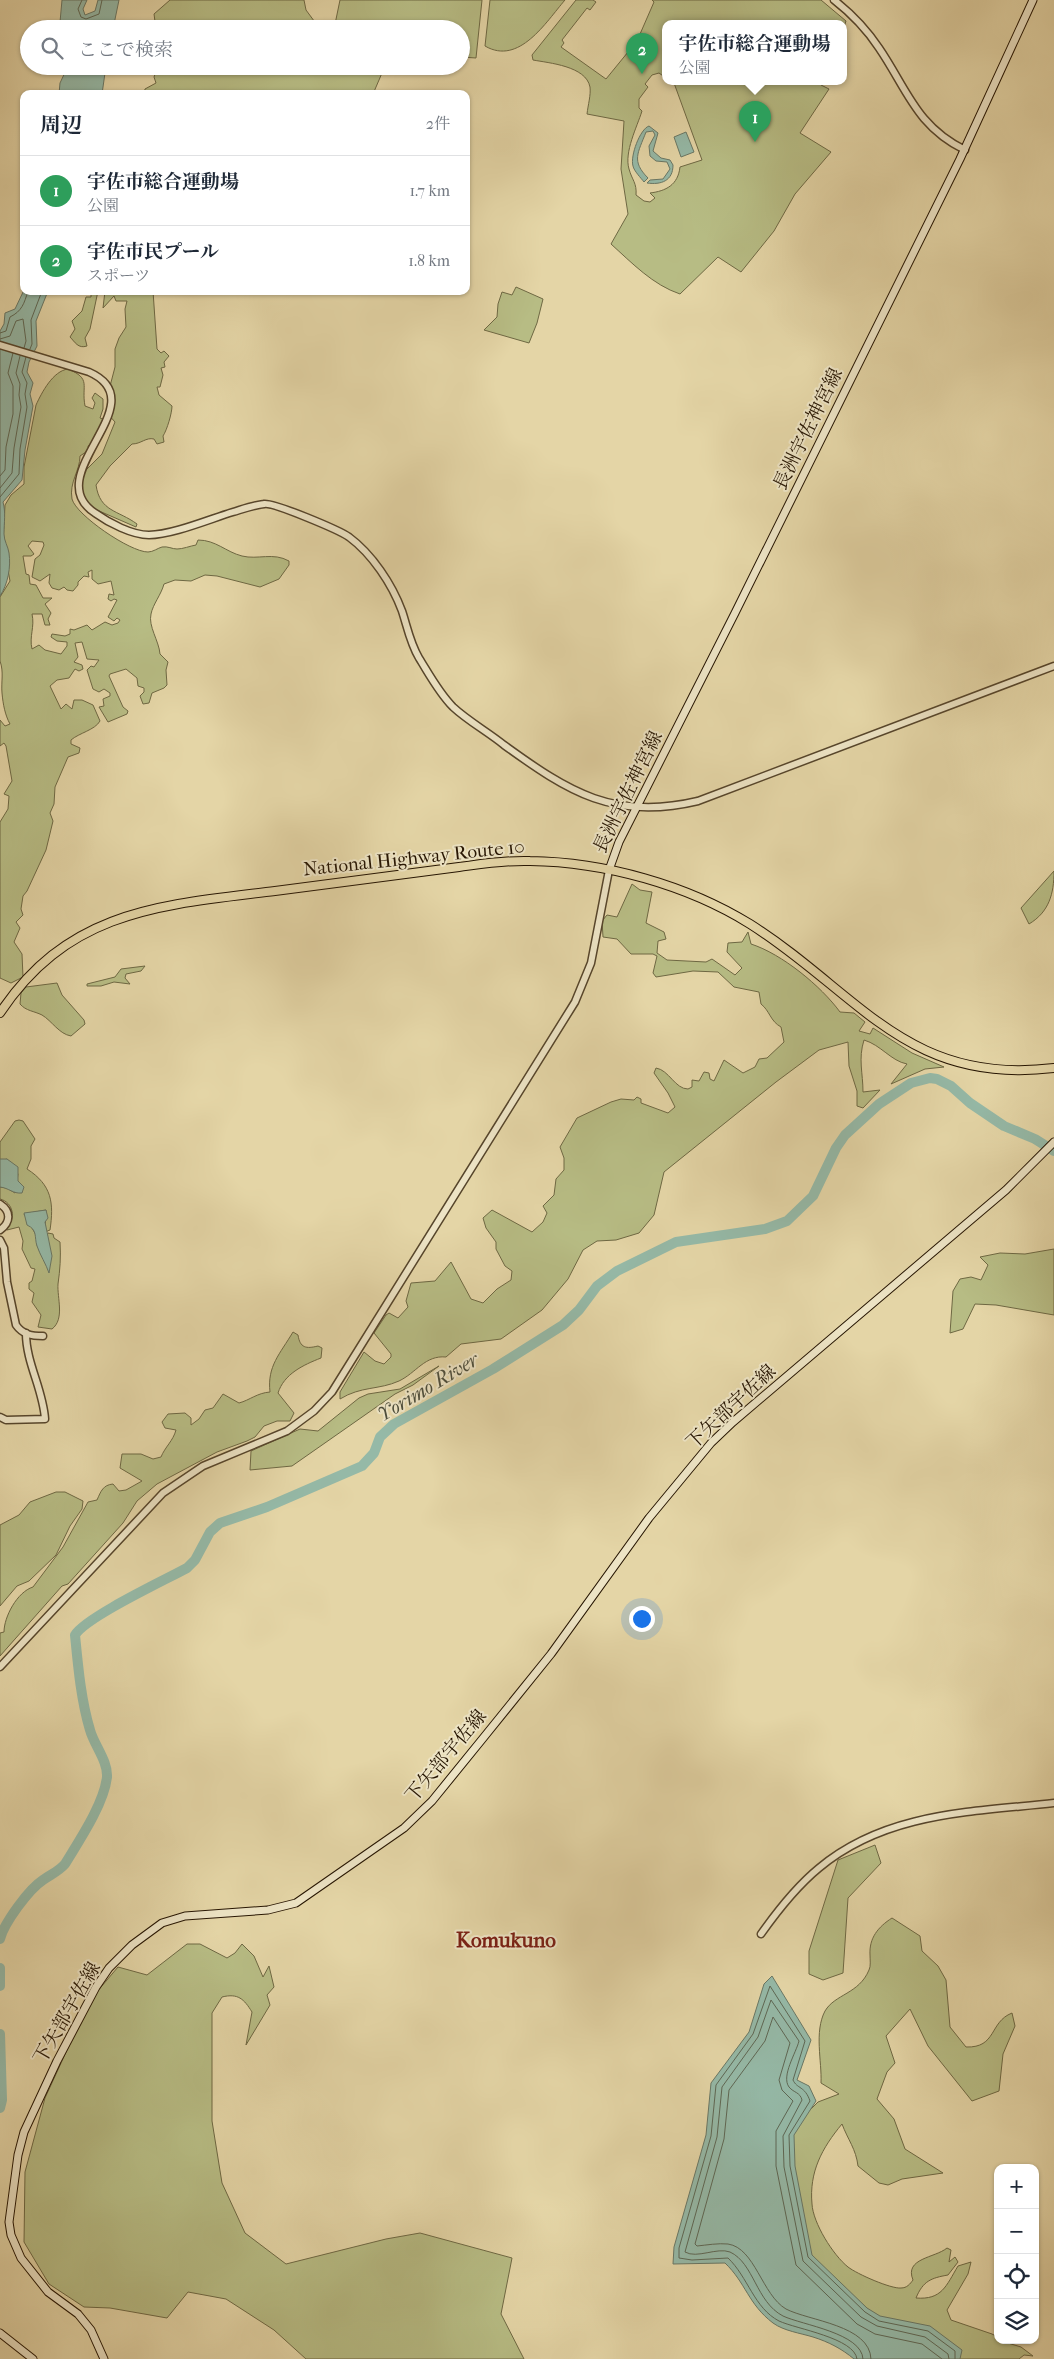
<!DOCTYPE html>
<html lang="ja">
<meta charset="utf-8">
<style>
:root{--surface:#fff;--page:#f6f6f7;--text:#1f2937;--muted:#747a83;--line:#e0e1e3;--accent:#0b8043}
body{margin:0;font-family:"IM FELL French Canon","Noto Serif JP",serif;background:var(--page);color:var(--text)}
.controls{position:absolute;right:15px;bottom:15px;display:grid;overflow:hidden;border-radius:10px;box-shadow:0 1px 4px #0004}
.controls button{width:45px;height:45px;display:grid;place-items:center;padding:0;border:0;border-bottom:1px solid var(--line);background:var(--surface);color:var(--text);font:25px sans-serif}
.you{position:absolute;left:641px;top:1618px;width:18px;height:18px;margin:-12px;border:4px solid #fff;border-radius:50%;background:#1a73e8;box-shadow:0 0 0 8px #1a73e833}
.badge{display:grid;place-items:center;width:32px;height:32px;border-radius:50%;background:var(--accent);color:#fff;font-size:16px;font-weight:700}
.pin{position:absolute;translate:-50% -41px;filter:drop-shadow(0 1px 2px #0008)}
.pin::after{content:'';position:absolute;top:26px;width:18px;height:15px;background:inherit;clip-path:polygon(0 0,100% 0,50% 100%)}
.popup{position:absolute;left:662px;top:20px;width:185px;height:65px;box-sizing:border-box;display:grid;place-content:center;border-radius:10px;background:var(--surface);filter:drop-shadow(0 1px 4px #0005);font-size:16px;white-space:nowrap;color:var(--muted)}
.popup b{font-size:19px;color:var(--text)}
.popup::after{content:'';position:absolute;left:50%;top:100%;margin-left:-10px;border:10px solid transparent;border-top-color:var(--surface)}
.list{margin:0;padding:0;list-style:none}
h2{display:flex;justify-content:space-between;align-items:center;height:65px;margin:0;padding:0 20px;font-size:21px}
h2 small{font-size:16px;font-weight:400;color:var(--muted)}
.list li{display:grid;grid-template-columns:32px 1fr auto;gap:15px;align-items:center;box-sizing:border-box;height:70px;padding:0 20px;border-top:1px solid var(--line)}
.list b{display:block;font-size:19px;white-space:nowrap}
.list p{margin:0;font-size:16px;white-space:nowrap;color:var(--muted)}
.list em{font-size:16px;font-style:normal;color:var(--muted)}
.icon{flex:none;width:28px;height:28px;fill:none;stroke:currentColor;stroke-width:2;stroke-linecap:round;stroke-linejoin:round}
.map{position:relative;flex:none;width:1054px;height:2359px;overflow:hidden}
.search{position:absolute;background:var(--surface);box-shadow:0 1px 4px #0004;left:20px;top:20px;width:450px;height:55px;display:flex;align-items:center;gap:12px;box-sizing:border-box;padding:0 18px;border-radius:28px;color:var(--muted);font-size:19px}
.panel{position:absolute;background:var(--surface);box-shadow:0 1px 4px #0004;left:20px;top:90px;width:450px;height:205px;border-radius:10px}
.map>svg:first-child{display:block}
.green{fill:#b7bc84;stroke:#6e6843;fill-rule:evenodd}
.water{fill:#95b9a7;stroke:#697765}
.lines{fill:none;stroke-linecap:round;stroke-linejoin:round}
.shore{stroke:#5e6754;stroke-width:1}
.river{stroke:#95b9a7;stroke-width:10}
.tertiary-casing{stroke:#56452b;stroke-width:9}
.secondary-casing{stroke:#261502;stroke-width:9}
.trunk-casing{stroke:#261502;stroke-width:10}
.tertiary{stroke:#ede4c5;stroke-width:6}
.secondary{stroke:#ede4c5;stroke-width:7}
.trunk{stroke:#e4d5a6;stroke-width:8}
.labels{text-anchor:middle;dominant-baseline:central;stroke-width:4;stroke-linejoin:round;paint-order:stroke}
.street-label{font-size:19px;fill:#261502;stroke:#ede4c5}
.water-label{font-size:20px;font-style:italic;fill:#4d4e3c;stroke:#ede4c5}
.quarter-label{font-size:21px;font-weight:bold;fill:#7a1f14;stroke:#ede4c5}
</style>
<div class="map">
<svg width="1054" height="2359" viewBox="0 0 1054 2359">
<rect width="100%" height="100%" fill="#e4d5a6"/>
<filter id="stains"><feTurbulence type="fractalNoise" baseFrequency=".004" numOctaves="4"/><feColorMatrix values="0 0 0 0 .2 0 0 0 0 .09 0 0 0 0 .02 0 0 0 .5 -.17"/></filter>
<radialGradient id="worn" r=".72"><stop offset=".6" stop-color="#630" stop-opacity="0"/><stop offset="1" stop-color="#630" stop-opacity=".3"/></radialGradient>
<g class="green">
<polygon points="170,0 304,0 306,10 320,29 156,29 154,14"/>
<polygon points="340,0 482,0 476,58 461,57 461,29 334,29"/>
<path d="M490,0H565C546,22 519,66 485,46Z"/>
<path d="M576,0H593L596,2L590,10L587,8L562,40L564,43L561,47L606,79L637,41L654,2L652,0H821L846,21L844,27V23H666V78L659,73L652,75L645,84L648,87L639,99V108L642,111C637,127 624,152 629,169C632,180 637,183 636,195L644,201L650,202L655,198L650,193C666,191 678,185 680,167L702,160L674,83L670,81H822L821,85L829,89L800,133L831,152L795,194L774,231L741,272L718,257L680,294C653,285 632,263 611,244L628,214L621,169L624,121L587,114C588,105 591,95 590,87C586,66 549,63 533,60L532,55Z"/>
<polygon points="154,66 385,66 373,94 144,94 145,89 156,83 154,77 157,69"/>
<polygon points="516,287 543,299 537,323 529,343 484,330 497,317 498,304 502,292 512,295"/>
<path d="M91,291H98L90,329L85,338L87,346C78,349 75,342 70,337L75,329L72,321L82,311L86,297H91Z"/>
<path d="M105,291H153L157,349L161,353L164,351L169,356L164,362L165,367L161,368L163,375L160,387H157L159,395L172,406C172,413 167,430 163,436L164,442L157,444L154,439C146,437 141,444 132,444L110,466L96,485C100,512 118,510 137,524L136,527L90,507L83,499L81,484L84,472L102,454L115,422L107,413L111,400L109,390L115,367V349L119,338L126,327L125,309L127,301H116L114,296L103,308Z"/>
<path d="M68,369C92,379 81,385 85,406L93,409L95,403L92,398L95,393L103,399V409L100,418L105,420L92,444L88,446L89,450L80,456C80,471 69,482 72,499C76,515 130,552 148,552C153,552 158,548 162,547C168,546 172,549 177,549C183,549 190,546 196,545L198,540C216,540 226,552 242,556C258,560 273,552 289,561V565L279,579L260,587L217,576L205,575L191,581L175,580L164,584C161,595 153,604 151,614C148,626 159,641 160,654L168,662L166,670L167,685L164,688L152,693L149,703L143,704L140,696L144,692V688L138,686L137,678L126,669L110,674L109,676L123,707L128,711L127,714L108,722L99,707L104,706L103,699L110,696V693L104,689L99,692L93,689L87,670L91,666L94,667L99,660L87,659L82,642L75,643L78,657L74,662L82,665L83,669L79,671L75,669L69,678L57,680L50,686L61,709L66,704L72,709L74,700H82L93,705L100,721C95,730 79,733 71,740V744L80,748L79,753L68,757L55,787L54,804L50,813L53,821L46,850L27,891L23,896L21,909L23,915L16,922L20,928L14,942L22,954L23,977L11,983L0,978V822L8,809L9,796L4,794L12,781L6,746L4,743L0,746V720L5,726L10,724C5,715 3,704 2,693C1,682 4,672 0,661V597L10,581L3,543L5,505L11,495L24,484V467L36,405C42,392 53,371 68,369ZM32,541L43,542L44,545L40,555L35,559L32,577L40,581L50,574L49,583L52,588L59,590L64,587L67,590L73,591L78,585V582L84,576L89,577L88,572L92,570V579L98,584L111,581L114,595L109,594L108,599L111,601L114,599L117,600L108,617L114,621L117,618L120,620L118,623L112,625L105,622L92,630L87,625L74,630L70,629V634L65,636L52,634L51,637L57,641L67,642V646L61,654L45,650L39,645L32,649C29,636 35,627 32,614H42L45,625H50L48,619L51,613L45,604L52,598H43L36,585L30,584L29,575L26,574L23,556H31L34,554L28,546Z"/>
<path d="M1054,871C1054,894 1049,912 1029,924L1021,908Z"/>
<path d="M632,884L640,890L652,892L646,923L664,932L666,939L658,941L657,953L667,960L706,962L712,959L735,975L742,968L727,952L728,943L742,942L748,932L751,944C782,954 821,986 840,1012L854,1013L865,1022L859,1031L870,1034L873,1028L912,1053L944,1067L925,1069L891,1084L907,1064C891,1061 881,1045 864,1040C858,1059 863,1073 863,1092L880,1090L863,1108L857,1106V1091L849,1066L848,1042L819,1050L776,1082L664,1172L654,1215L639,1233L616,1240L597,1241L583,1250L568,1279L542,1310L501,1339L461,1344L446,1357C425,1355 416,1373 399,1381C379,1390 361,1386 340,1399V1392L364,1352L375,1361L384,1364L391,1357V1354L374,1333L386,1315L389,1313L398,1318L408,1307L406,1301L411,1283L435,1281L451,1262L471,1299L483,1303L497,1289L511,1280L512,1271L505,1266L496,1249V1242L486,1228L483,1218L492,1210L532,1232L543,1222L547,1213L543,1206L554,1195L556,1179L564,1170V1158L560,1147L577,1118L611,1102L621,1099L634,1100L637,1097L641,1099V1103L668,1113L675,1107L668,1093L654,1073L656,1068C669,1070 675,1089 688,1089L692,1087V1080L699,1081L704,1072L709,1073L710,1079L714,1081L724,1060L743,1073L755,1067L759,1059L767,1058L784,1042L781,1027C770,1021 770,1011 761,1004L759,992L734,987L718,972L693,971L656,977L653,973L657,956L653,954H631L617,939L603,937L602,921L607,915L617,917Z"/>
<polygon points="145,966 141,971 126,974 125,978 130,984 114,982 101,986 87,986 87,984 115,977 121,969"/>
<path d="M57,983L62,995L84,1020L85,1024L71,1036C59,1034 52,1021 42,1015C34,1011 26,1011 20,1004L21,993L26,987Z"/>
<path d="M19,1120L23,1121L35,1139L31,1146V1159L27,1169C52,1185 54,1203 50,1230L45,1232L46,1210L24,1214L36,1235L37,1245L41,1254L48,1233L53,1234L54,1238L60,1242C61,1257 60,1270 58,1284C57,1298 65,1319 52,1329L38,1327L41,1315L32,1302L34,1293L29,1289V1283L32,1281L35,1269L31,1268L22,1249L23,1241L19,1227L7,1230L6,1228C17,1219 13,1202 0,1199V1187L7,1188L15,1193L18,1174L7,1159L0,1161V1142L15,1121Z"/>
<polygon points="1054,1249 1054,1315 996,1305 975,1304 963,1329 950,1333 953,1291 960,1279 971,1277 981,1280 988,1265 980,1257 1000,1253 1025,1254"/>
<path d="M293,1332L298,1335C300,1348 306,1349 318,1346L322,1348L321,1358C303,1365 284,1374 278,1393L294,1413L290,1421H277L264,1426L255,1437L247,1441L217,1452L157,1484L137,1501L123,1523L68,1584L62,1586L0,1656V1633L4,1632C4,1617 17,1592 33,1587L63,1547L88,1502L97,1500C101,1491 103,1485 113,1484L119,1491L126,1490L142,1481L120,1468L122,1454H141L153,1459L161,1457C165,1447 173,1441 176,1430L165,1428L162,1422L168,1414L185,1413L191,1418V1425L199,1419L205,1410L213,1408L223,1394L239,1403C250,1400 257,1393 270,1392C267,1366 280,1354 293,1332Z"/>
<polygon points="439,1366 413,1385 395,1394 292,1466 250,1470 251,1451 300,1429 318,1431 359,1398 368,1394 400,1389"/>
<polygon points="56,1492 65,1492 83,1501 82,1509 70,1526 56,1555 29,1581 17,1586 0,1606 0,1525 19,1515 30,1502"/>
<polygon points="875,1845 881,1863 848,1898 843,1973 823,1980 809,1974 809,1951 838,1860"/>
<path d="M892,1918L920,1936L922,1951L938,1966L946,1980L950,2027L966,2047C997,2048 989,2022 1012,2013L1015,2026L1003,2054L999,2091L972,2101L928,2046L910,2009L886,2036L895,2063L887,2072L877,2099L894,2119L905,2149L943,2173L902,2179L888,2185L879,2183L858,2166C856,2149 848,2140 842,2124C822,2148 809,2172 812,2204C813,2223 833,2255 848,2267C857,2274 891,2289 901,2288C907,2288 910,2284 913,2280C904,2258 935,2258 947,2248L951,2250L949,2262L955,2257L958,2262L948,2275C931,2278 923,2281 916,2298C942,2300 946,2286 958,2266L971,2262L968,2274L947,2310L951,2320L992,2334L998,2337V2340L1021,2347L1033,2356L1024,2355L1019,2359H960L878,2318L809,2258L789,2144L797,2123L818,2102L839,2094L821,2083C822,2061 814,2032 825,2011C835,1994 859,1994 869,1970C871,1966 870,1960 870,1955C869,1938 878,1927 892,1918Z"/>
<path d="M187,1944H200L227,1958L235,1953L242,1944L254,1956L263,1977L269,1966L274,1987L267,1995L270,2005L246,2045L252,2012C244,1999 238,1993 222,1997L212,2013V2121L222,2183L245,2233L286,2264L386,2239L420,2233L512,2258L501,2314L524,2359H306L274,2330L226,2299L188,2292L167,2318L110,2308L84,2307L49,2284L24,2242L25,2172L45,2098L90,2000L118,1967L147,1975Z"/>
</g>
<g class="water">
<polygon points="62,0 87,0 83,9 85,15 95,11 98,0 119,0 113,29 63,29 60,22"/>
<polygon points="68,66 106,66 102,94 59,94 60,83"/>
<path d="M649,126L658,133L653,151L661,158L670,160L673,165C673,181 661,185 647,183L650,180L663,179L670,169L667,162L656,161L650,156L649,146L655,135L653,131L646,132C638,153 631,161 648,178L644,182C641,178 634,171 633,166C630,156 640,129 649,126Z"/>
<polygon points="686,132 694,152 681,157 674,137"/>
<path d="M24,290L48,291L36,321L37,346L29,362L27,372L33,383L30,394L33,406L25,450L22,480L3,502C6,513 4,522 4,534C4,541 8,546 9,553C11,567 8,584 0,596V331L4,324L5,313L15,309Z"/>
<path d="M0,1159H7L18,1167V1181L24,1187L22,1193C13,1194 9,1188 0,1187Z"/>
<path d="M46,1210L48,1218L45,1222L52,1256L49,1273C46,1264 40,1255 37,1246C34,1237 38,1230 27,1225L24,1213Z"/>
<path d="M772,1976L811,2040L797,2080L809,2086L816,2101L794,2135L795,2166L812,2255L867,2308L880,2316L930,2326L962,2350L960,2359H854C842,2349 829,2342 813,2337C800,2333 784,2331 773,2323C748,2304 746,2283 725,2263L673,2264L674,2247L706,2135L711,2083L749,2032L764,1984Z"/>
</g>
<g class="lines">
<g class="shore">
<polyline points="82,0 78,9 81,17 86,19 99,14 102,0"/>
<path d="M0,333L6,331L10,317C22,311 24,304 28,291"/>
<polyline points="0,339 10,336 16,321 23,319 26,341 24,348"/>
<polyline points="30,349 32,344 31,320 42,291"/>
<polyline points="0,476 5,470 6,447 13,414 13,386 8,373 13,353"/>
<polyline points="0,488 12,473 14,448 21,407 19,395 20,384 16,373 20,356"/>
<polyline points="0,497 19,474 20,449 27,407 25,394 27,383 22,372 26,357"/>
<path d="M857,2359C855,2338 796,2329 779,2321C754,2308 748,2277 728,2258L692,2260L679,2258V2248L711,2136L716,2085L753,2034L770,1986L805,2041L793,2080C797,2089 805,2086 810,2101L789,2135L790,2166L808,2257L865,2312L879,2321L928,2331L955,2351V2359"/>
<path d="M863,2359C862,2333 802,2325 783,2316C756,2302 754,2263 730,2252C717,2247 697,2259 685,2252L717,2137L722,2087L758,2037L771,2000L799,2041C796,2053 781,2076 789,2087C794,2093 800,2092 802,2100L783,2136L784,2167L803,2261L861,2317L877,2326L925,2337L948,2354L949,2359"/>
<path d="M871,2359C870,2325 809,2321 786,2309C762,2295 755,2248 728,2244C718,2243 707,2245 697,2246L695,2244L724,2139L729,2090L765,2041L773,2017L790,2043L779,2080L782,2090L793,2101L776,2131V2166L796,2265L857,2324L875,2334L922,2344L942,2359"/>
</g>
<g class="river">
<path d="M0,1939C4,1923 29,1889 43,1880C51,1874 58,1872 65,1864C79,1841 104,1804 107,1777C108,1761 94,1745 90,1730C81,1700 78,1666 75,1635C86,1617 165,1580 187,1568L195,1560L210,1532L220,1523L267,1507L362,1466L374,1453L380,1437L394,1424L493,1369L563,1325L579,1310L597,1286L617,1271L676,1242L765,1229L787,1221L813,1196L836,1148L845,1135L879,1104L911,1083L930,1078L937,1079L951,1086L970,1103L1004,1126L1035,1139L1054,1151"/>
<polyline points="0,1968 0,1986"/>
<polyline points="0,2034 2,2100 0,2108"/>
</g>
<defs>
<g id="tertiary">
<path d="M834,0C852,14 867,30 879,48C907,89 916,126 965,150"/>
<path d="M0,345L89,372C159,403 37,475 95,513C109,523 132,535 149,535C172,535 210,519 233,512C243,509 254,505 264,504C273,502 339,530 349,537C372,554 392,584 402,611C407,626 410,643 419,658C429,674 439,693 453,707C468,721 488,732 504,745C569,792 614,821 698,801L1054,666"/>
<path d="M0,1204C11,1211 11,1222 0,1230"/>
<path d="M0,1240L4,1248L7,1282L16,1325C23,1335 32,1336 43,1336"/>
<path d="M0,1417L6,1420L45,1419C43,1389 26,1363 26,1333"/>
<polyline points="0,1667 163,1493 203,1466 287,1431 314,1411 332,1392 575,1002 591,963 609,870"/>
<path d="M761,1934C778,1910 797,1886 819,1868C886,1812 972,1812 1054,1803"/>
</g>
<g id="secondary">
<polyline points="609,870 619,842 735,613 960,159 1033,0"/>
<polyline points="0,2333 33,2359"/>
<polyline points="104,2359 91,2330 78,2314 48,2292 21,2258 11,2235 9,2222 18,2155 24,2132 57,2061 96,1987 109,1968 132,1945 162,1923 185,1916 268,1910 296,1903 404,1828 432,1801 484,1737 551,1654 649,1518 711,1443 733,1422 1006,1190 1054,1142"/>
</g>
<path id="trunk" d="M0,1013C69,909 162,905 275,891C336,883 398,875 459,867C482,864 506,860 530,861C605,862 687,885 750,924C859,993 907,1086 1054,1068"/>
</defs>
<use href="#tertiary" class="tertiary-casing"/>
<use href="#secondary" class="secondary-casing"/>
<use href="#trunk" class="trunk-casing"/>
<use href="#tertiary" class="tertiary"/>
<use href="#secondary" class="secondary"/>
<use href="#trunk" class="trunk"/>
</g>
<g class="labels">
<g class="street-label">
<text transform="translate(808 429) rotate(-64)">長洲宇佐神宮線</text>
<text transform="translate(628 792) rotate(-64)">長洲宇佐神宮線</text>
<text transform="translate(414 858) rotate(-6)">National Highway Route 10</text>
<text transform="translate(731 1407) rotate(-43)">下矢部宇佐線</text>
<text transform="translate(446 1756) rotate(-50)">下矢部宇佐線</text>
<text transform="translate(67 2013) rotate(-60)">下矢部宇佐線</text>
</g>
<g class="water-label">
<text transform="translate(428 1387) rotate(-31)">Yorimo River</text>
</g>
<g class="quarter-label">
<text x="506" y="1940">Komukuno</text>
</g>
</g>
<rect width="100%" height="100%" filter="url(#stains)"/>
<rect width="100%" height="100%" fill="url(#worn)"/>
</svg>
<div class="controls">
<button>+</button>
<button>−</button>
<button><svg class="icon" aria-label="locate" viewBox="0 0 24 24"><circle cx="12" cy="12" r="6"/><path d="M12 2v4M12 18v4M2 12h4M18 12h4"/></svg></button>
<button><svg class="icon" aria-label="layers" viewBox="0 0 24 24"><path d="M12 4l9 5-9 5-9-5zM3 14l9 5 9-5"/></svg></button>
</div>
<div class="you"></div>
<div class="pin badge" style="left:755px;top:142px;background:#2e9e5b">1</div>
<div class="popup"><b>宇佐市総合運動場</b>公園</div>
<div class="pin badge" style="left:642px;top:74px;background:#2e9e5b">2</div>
<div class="search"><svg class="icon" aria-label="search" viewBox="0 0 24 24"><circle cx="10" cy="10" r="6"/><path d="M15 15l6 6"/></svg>ここで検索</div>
<section class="panel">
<h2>周辺<small>2件</small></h2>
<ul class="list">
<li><span class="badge" style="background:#2e9e5b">1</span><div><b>宇佐市総合運動場</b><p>公園</p></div><em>1.7 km</em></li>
<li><span class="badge" style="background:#2e9e5b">2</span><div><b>宇佐市民プール</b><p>スポーツ</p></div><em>1.8 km</em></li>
</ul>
</section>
</div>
